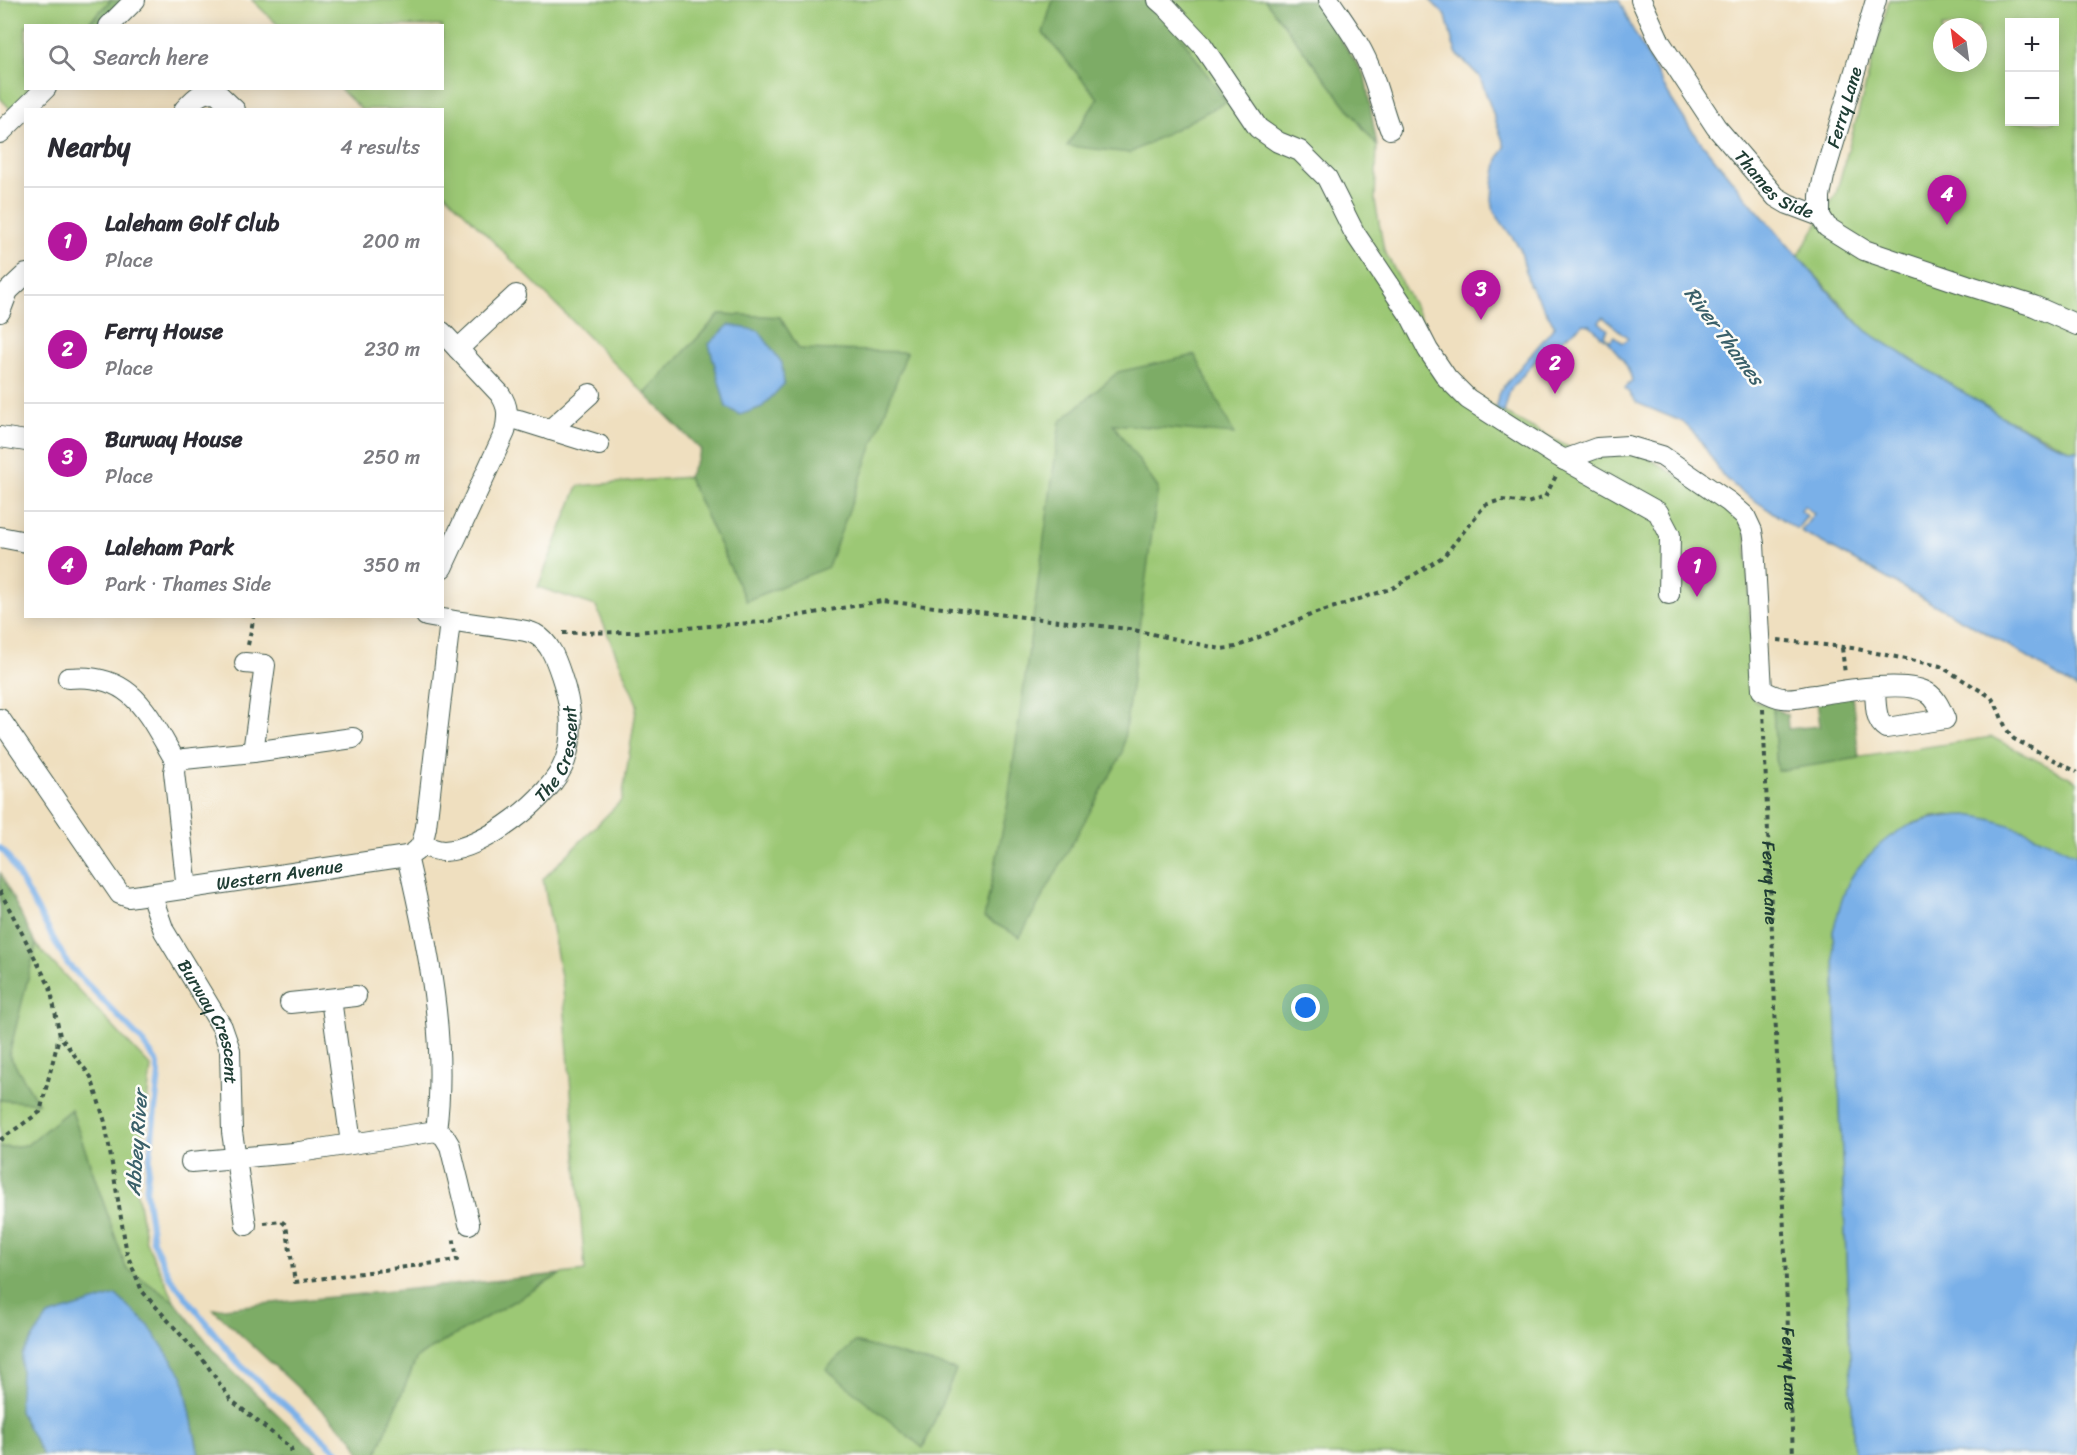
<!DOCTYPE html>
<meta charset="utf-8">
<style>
:root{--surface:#fff;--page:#f2f2f3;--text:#2b2b33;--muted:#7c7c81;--line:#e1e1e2;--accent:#b5179e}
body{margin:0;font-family:Sriracha,sans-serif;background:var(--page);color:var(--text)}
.controls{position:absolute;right:18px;top:18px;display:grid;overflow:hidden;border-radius:0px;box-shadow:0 3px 15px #0003}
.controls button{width:54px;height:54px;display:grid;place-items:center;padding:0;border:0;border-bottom:2px solid var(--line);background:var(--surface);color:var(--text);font:30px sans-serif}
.compass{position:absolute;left:1933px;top:18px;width:54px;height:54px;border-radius:50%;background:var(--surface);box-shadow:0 3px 15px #0003;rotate:331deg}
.you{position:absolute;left:1306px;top:1008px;width:21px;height:21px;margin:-15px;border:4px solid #fff;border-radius:50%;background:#1a73e8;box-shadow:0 0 0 9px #1a73e833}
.badge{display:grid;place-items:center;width:39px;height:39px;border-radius:50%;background:var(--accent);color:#fff;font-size:20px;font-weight:700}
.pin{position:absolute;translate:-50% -50px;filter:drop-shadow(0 2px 3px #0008)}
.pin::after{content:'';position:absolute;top:32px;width:21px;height:18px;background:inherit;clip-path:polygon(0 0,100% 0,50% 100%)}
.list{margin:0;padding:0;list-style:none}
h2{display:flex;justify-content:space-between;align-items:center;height:78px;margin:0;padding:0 24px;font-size:26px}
h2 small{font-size:20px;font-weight:400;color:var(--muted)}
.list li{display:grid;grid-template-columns:39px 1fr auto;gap:18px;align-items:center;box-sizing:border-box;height:108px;padding:0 24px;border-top:2px solid var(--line)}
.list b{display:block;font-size:22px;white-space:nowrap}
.list p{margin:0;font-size:20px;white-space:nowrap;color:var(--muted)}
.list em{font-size:20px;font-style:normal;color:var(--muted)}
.icon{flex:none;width:33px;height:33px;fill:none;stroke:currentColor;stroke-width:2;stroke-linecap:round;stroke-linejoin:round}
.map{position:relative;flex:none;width:2077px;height:1455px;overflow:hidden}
.search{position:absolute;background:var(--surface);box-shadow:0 3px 15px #0003;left:24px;top:24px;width:420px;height:66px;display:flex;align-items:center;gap:15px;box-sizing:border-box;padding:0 21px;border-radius:0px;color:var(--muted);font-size:22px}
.panel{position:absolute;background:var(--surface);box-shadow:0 3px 15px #0003;left:24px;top:108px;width:420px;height:510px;border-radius:0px}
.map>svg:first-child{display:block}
.green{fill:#9cc875;stroke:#5e8254;stroke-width:1.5;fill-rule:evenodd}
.forest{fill:#7dac66;stroke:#4e744d;stroke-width:1.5}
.water{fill:#7ab0e8;stroke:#4c768e;stroke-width:1.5}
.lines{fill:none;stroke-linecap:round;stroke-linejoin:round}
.stream{stroke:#7ab0e8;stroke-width:6}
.minor-casing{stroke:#3e5549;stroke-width:22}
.path{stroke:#3e5549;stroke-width:4;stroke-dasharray:4.5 4.5;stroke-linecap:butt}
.minor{stroke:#fff;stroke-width:20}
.labels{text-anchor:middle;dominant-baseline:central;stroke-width:5;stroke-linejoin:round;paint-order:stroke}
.street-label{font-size:18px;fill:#1f3d34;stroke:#fdfcf7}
.water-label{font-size:20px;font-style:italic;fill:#3a606a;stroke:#fdfcf7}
</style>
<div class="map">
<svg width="2077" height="1455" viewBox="0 0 2077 1455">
<rect width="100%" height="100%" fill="#fdfcf7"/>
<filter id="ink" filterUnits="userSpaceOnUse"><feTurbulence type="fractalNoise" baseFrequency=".0167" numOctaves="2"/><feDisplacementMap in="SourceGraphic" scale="12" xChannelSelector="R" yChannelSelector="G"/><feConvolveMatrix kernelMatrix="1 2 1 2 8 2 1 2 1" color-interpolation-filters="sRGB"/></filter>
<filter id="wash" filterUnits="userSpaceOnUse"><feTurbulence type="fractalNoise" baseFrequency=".008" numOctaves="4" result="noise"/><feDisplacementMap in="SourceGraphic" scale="24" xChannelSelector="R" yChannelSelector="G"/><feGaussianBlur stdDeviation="1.35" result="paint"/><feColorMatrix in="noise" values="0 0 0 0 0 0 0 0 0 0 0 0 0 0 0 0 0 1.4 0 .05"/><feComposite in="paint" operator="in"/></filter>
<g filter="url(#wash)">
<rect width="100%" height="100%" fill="#efdfbf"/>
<g class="green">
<polygon points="0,0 111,0 86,25 26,26 26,88 39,89 14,113 0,98"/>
<polygon points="252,0 1053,0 1043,33 1098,98 1130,153 1150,0 1265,0 1377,146 1375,201 1384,250 1449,370 1465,387 1497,409 1572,449 1628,446 1745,516 1754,701 1773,707 1777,770 1992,737 2077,781 2077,855 2024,830 1949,815 1933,817 1912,824 1833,931 1854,1455 376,1455 417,1357 561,1274 585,1271 563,988 543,879 622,800 637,704 596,606 538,587 578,486 688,477 746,601 907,353 799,349 780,317 720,314 645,394 443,191 442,110 361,109 340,89 442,88 442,26 278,25"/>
<path d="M1889,0H2077V450H2071L2001,416L1866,331L1798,256L1836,194ZM2010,22H2054V122H2010ZM1942,27H1978V63H1942Z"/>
<polygon points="36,945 151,1067 137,1192 146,1242 175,1302 126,1268 71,1109 27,1145 0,1148 0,1100 38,1103 9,1055"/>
</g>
<g class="forest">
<polygon points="111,0 127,0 102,25 86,26"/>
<polygon points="1053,0 1150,0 1174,26 1226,102 1130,153 1067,146 1098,98 1043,33"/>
<polygon points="1265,0 1315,0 1365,76 1377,146"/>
<polygon points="720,314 780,317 799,349 907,352 828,567 746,601 688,477 701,450 645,394"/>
<polygon points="1195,355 1234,434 1113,424 1158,488 1122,754 1020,937 984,918 1007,809 1060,422 1118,372"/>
<polygon points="1852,695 1859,758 1777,771 1773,707 1787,715 1788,729 1820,726 1817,701"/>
<polygon points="0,872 36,945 9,1055 38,1103 0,1100"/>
<polygon points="71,1109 126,1268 175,1302 226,1365 320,1455 199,1455 183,1376 19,1411 43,1455 0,1455 0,1148 27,1145"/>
<polygon points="561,1274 417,1357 376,1455 361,1455 353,1439 213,1309"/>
<polygon points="855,1342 956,1370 923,1448 826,1369"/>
</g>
<g class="water">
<path d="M1430,0H1619L1632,28L1670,97L1690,128L1743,194L1844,309L1866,331L2001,416L2046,440L2071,450H2077V689L2011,647L1801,531L1814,514L1804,506L1801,511L1807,516L1797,529L1738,489L1723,476L1698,437L1683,422L1637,403L1625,388L1632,381C1630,366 1617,352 1607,341L1608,339L1610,341L1614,336L1623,343L1628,338L1603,317L1599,322L1608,330L1604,335L1606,338L1604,339L1590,325L1583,324L1538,358L1510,390L1504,413L1497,409C1497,397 1497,392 1506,384L1555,326L1529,284L1520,248L1494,212L1492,200L1493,184L1498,159L1505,147L1480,77L1457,54L1453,44L1446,16Z"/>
<polygon points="729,325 759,331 782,363 784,384 762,407 740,415 726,407 709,344"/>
<path d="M1967,815C2007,820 2041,838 2077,855V1455H1854L1833,931C1837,918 1840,904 1845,891C1849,879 1856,869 1865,860C1894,826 1923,816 1967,815Z"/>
<polygon points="116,1295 149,1326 183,1377 199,1455 43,1455 19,1411 22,1354 48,1316"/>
</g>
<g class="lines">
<polyline class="stream" points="0,848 7,855 67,963 141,1040 156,1061 159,1074 146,1191 153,1241 169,1276 238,1363 341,1455"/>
</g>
</g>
<g filter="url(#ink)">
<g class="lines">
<defs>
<g id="minor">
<polyline points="1158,0 1166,7 1202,45 1258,128 1278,142 1300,151 1327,178 1354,232 1411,317 1428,350 1447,378 1468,399 1554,454 1658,512 1670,535 1669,594"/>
<path d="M1329,0C1345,24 1363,47 1372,74C1379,92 1383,111 1390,129"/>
<path id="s2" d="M1641,0L1660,42L1716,127L1776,197L1788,204L1820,216L1827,227L1864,250L1967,285L2034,306L2077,325"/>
<polyline points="109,26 135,0"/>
<path d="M184,110C195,98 199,92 216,92L235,110"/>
<polyline points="0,133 46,88"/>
<path id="s3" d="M1820,216V196L1824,176L1876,0"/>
<polyline points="0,312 8,291 26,274"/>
<path d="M442,332L500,394C509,407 508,416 505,432L442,568"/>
<polyline points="458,349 516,295"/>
<polyline points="508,418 519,420 599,445"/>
<polyline points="550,430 590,394"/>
<polyline points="0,437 26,441"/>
<path d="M1564,460L1597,448L1628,446L1662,456L1729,502L1745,516L1752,531L1754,544L1762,690C1769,694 1775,697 1783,698C1793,700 1805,696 1815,695C1840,691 1908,679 1928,693C1937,699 1941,710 1945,719L1886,728C1874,721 1876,701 1875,688"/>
<polyline points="0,537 26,542"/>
<polyline points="245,663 265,665 253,752"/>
<path d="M68,678C133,672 147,713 176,762"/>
<path id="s4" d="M0,719L120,894L128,897L407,856C422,850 423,842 426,827L450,621"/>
<path id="s5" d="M422,846C429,847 437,851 444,851C483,850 552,797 565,761C575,732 571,704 561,675C556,660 550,642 535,634C525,629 510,629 499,627C475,624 451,621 426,616"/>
<path d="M407,856C428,946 448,1039 436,1131"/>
<polyline points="187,889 174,772 176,762 184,759 253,752 353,738"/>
<path id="s6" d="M151,894L164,931L222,1027L230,1050L232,1132L246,1225"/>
<polyline points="331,999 351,1143"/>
<polyline points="290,1003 356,996"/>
<polyline points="191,1162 293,1153 436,1131 444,1136 450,1146 469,1224"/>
</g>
</defs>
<use href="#minor" class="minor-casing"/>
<g class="path">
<polyline points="563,633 635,632 762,622 882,601 1129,629 1221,649 1236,647 1313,614 1393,588 1444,556 1485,505 1501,500 1527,503 1545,497 1557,474"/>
<path d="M1778,640L1852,648L1940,666L1991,697C2001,710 2002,727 2014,739L2077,772"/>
<polyline points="248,645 254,616"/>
<polyline points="1842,648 1845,674"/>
<path id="s1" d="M1763,709L1793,1455"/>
<polyline points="0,891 50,987 60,1036 91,1077 105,1122 127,1254 142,1291 204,1361 231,1400 291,1448 292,1455"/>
<polyline points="0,1140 40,1112 59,1037"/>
<polyline points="264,1223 281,1221 286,1225 295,1282 457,1260 453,1235"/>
</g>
<use href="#minor" class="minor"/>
</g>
</g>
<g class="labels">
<g class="street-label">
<text stroke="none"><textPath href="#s3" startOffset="112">Ferry Lane</textPath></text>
<text stroke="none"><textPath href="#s2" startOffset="231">Thames Side</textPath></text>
<text stroke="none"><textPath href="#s5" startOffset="183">The Crescent</textPath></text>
<text stroke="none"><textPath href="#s4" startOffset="374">Western Avenue</textPath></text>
<text stroke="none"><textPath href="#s1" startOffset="174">Ferry Lane</textPath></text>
<text stroke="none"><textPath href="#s6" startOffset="142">Burway Crescent</textPath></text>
<text stroke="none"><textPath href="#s1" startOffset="660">Ferry Lane</textPath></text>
</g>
<g class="water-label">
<text transform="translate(1724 336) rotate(53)">River Thames</text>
<text transform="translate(137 1143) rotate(-86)">Abbey River</text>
</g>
</g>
</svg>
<div class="controls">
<button>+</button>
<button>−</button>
</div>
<svg class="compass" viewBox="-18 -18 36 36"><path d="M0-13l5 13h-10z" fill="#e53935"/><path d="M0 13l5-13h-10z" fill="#7c7c81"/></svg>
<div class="you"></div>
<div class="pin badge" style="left:1697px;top:597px">1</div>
<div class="pin badge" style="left:1555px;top:394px">2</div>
<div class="pin badge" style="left:1481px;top:320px">3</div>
<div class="pin badge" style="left:1947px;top:225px">4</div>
<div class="search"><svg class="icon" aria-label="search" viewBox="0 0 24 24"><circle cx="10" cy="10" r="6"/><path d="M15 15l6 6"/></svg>Search here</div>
<section class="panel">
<h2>Nearby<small>4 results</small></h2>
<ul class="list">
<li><span class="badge">1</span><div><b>Laleham Golf Club</b><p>Place</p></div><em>200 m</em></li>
<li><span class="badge">2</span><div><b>Ferry House</b><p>Place</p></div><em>230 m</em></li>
<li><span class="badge">3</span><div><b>Burway House</b><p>Place</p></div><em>250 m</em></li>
<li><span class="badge">4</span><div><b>Laleham Park</b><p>Park · Thames Side</p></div><em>350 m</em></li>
</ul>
</section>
</div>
